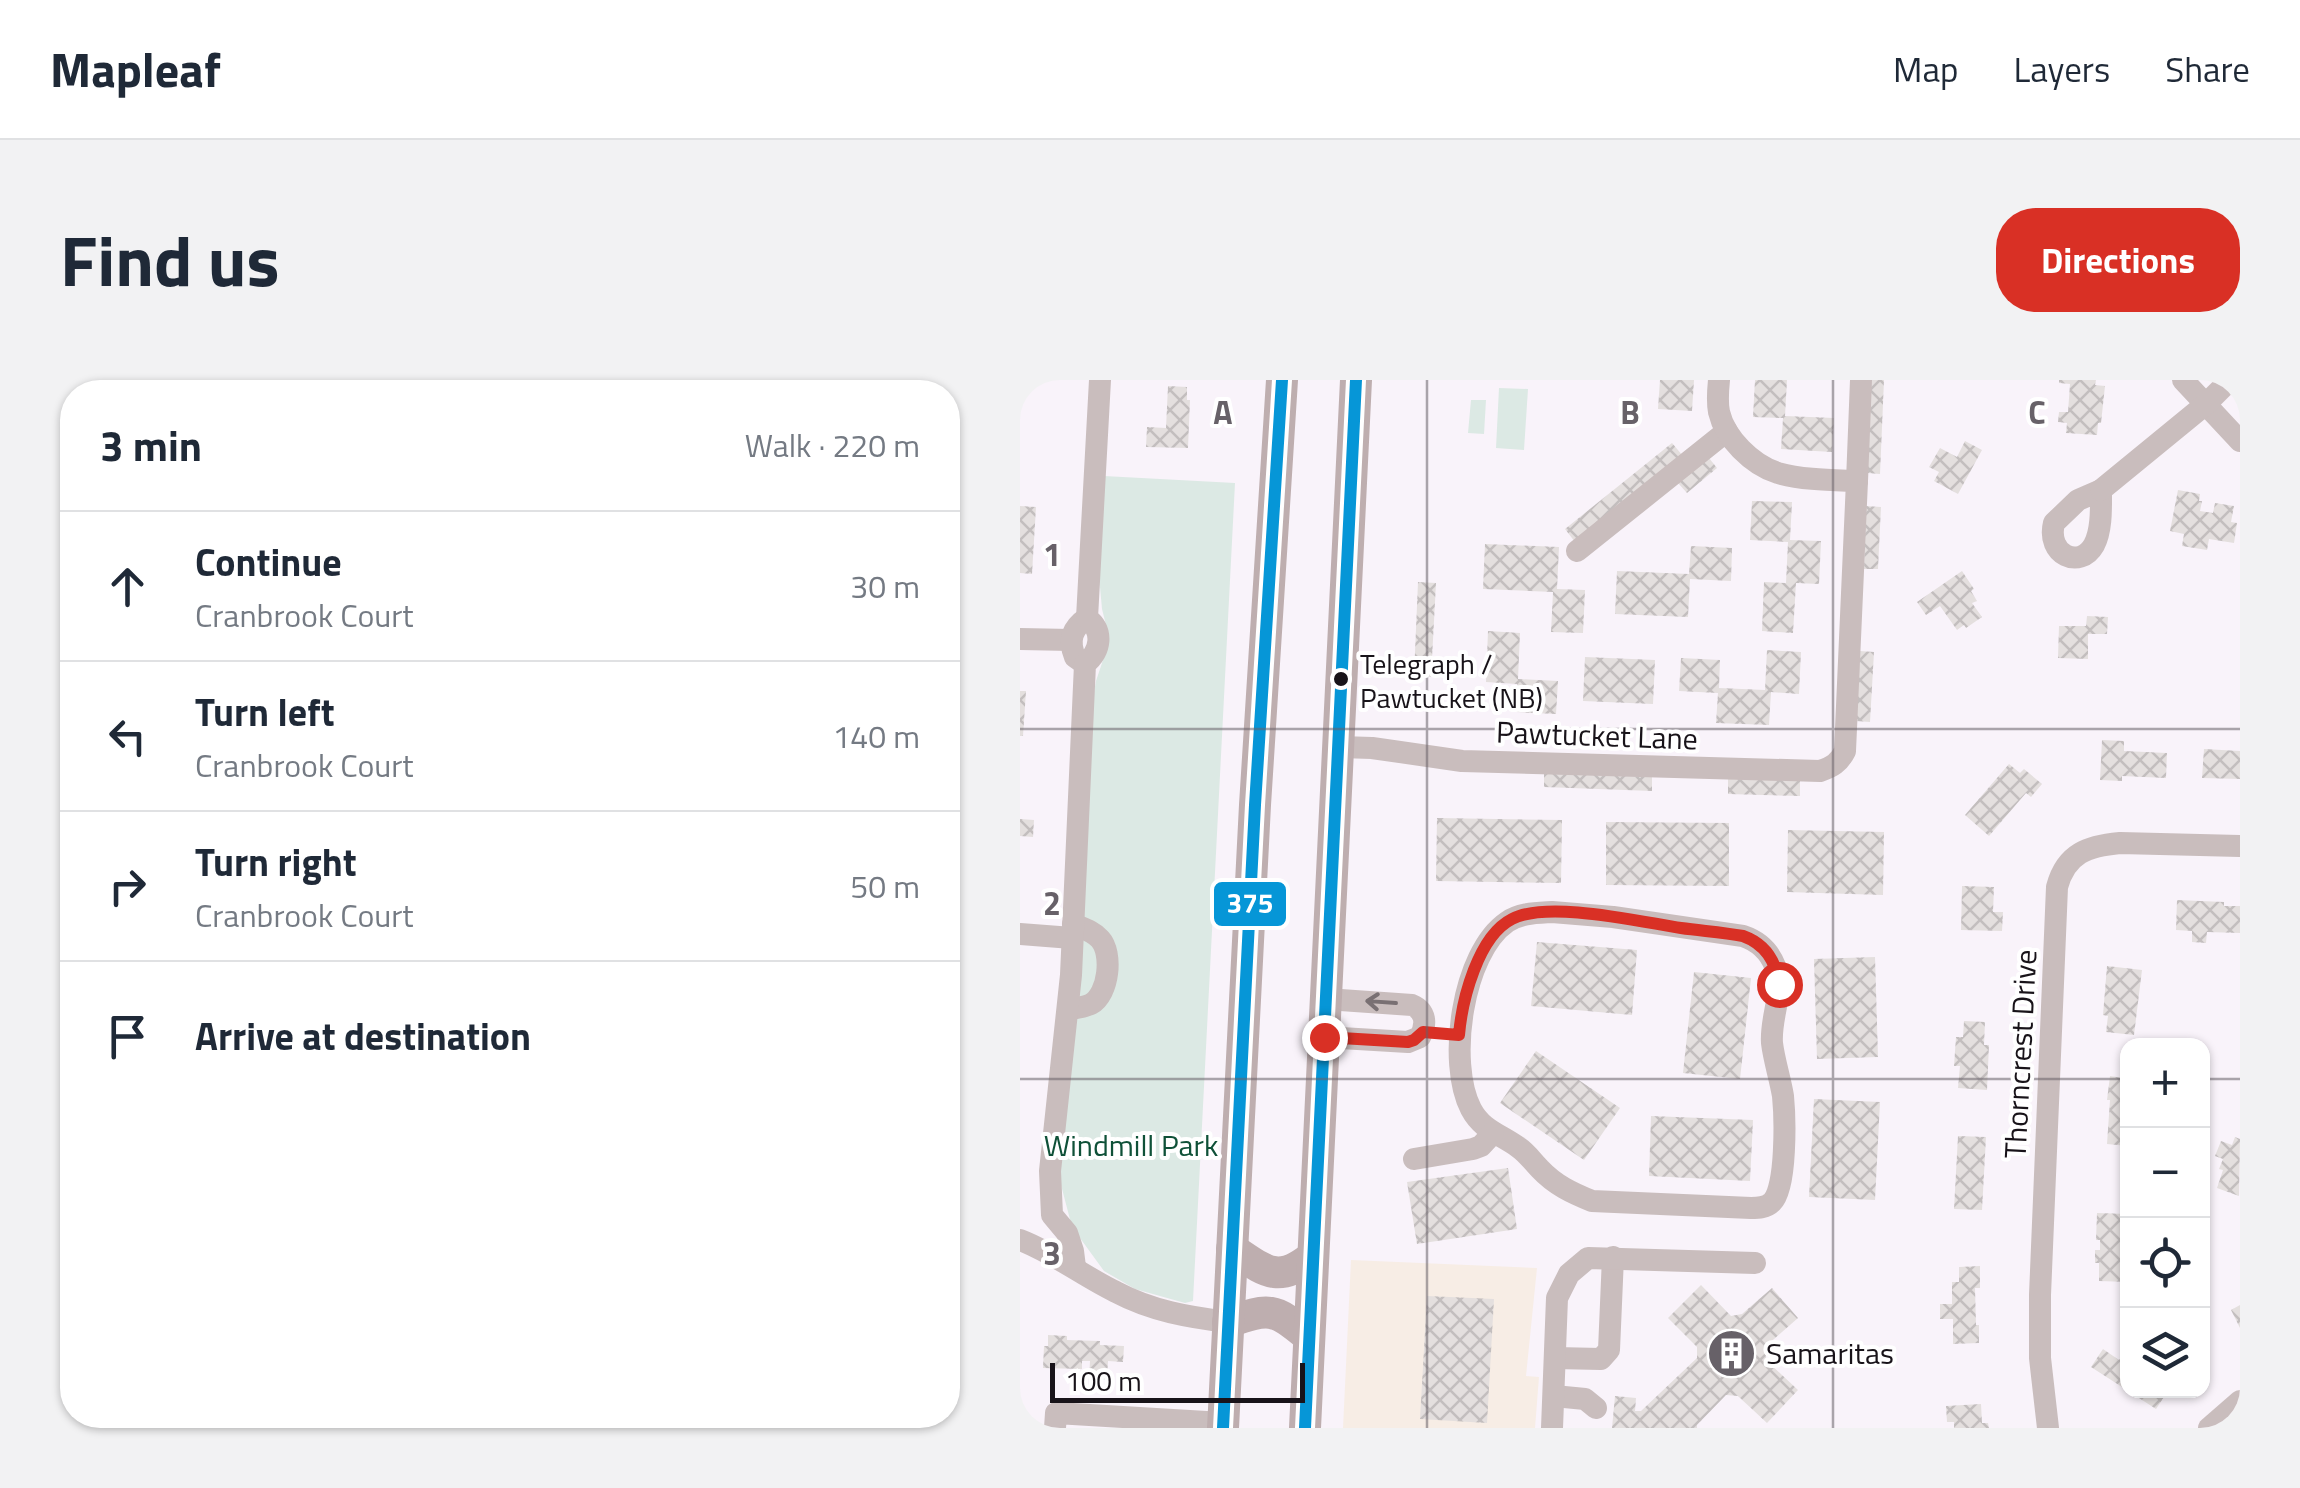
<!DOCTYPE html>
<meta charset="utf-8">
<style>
:root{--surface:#fff;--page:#f2f2f3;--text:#1f2937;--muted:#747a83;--line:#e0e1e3;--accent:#d93025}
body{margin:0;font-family:"Titillium Web",sans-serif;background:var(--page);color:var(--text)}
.controls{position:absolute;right:30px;bottom:30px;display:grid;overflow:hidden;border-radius:20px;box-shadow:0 2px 8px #0004}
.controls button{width:90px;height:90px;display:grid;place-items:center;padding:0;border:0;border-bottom:2px solid var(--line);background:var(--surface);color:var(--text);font:50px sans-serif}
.scale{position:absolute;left:30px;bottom:25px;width:255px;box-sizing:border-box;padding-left:10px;border:5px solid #181319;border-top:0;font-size:28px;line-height:35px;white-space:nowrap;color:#181319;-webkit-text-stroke:8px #fff;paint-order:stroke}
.stop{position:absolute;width:30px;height:30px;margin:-22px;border:8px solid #d93025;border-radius:50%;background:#fff}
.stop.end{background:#d93025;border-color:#fff;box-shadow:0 2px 10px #0008}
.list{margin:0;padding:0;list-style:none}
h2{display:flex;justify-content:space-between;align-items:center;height:130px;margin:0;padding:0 40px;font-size:42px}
h2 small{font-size:32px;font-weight:400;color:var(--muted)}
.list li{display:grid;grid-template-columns:65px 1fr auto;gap:30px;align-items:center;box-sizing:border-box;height:150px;padding:0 40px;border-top:2px solid var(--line)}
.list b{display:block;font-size:38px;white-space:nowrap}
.list p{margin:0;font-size:32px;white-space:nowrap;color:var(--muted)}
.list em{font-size:32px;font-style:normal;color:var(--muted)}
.icon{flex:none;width:55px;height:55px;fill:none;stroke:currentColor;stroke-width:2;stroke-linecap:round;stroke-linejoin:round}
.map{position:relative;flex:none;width:1220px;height:1048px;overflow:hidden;border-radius:40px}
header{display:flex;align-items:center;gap:60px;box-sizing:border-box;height:140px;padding:0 50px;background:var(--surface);border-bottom:2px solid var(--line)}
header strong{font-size:48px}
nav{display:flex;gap:55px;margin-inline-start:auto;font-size:35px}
.intro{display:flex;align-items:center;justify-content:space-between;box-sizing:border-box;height:240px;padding:0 60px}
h1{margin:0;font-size:70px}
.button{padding:25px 45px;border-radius:40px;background:var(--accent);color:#fff;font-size:35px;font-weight:700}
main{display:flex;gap:60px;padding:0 60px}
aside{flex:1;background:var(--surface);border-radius:40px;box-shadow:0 2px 8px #0004}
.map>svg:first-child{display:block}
.education{fill:#f7ede5}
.park{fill:#dce9e4}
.building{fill:url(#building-cross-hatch)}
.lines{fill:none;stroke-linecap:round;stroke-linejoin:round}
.minor{stroke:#c9bdbd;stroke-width:22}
.highway{stroke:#beaeaf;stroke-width:32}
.bus-1-casing{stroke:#fff;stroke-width:20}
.bus-1{stroke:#0696d7;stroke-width:12}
.oneway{stroke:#797073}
.route{stroke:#d93025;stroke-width:12}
.grid{fill:none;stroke:#676168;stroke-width:2.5;stroke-opacity:0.55}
.bus-dot{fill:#181319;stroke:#fff;stroke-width:4}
.labels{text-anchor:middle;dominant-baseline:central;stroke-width:8;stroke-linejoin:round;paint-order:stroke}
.bus-label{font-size:28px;fill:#181319;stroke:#fff;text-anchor:start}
.street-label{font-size:30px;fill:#181319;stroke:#fff}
.park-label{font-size:30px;fill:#0f5138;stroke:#fff}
.poi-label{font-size:30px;fill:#181319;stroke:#fff;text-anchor:start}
.grid-label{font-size:32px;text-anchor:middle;font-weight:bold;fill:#676168;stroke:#fff;stroke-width:8;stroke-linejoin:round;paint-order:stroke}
.line-badge{stroke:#fff;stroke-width:4}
.badge-label{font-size:28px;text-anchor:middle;font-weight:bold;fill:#fff}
</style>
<header>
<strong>Mapleaf</strong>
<nav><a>Map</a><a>Layers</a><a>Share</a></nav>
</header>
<div class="intro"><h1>Find us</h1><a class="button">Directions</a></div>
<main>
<aside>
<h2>3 min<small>Walk · 220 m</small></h2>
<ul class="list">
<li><svg class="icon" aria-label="ahead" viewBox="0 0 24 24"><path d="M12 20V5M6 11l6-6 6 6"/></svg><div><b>Continue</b><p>Cranbrook Court</p></div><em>30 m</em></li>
<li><svg class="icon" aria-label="left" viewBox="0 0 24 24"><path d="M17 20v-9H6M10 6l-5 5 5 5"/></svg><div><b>Turn left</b><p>Cranbrook Court</p></div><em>140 m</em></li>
<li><svg class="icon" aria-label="right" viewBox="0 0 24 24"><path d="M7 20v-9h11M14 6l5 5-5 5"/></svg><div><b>Turn right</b><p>Cranbrook Court</p></div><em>50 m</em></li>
<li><svg class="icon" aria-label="arrive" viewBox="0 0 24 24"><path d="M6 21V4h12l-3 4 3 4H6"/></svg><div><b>Arrive at destination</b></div></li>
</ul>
</aside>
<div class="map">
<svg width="1220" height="1048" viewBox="0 0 1220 1048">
<defs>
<pattern id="building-cross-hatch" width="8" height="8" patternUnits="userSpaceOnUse" patternTransform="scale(2.5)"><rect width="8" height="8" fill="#e4dfde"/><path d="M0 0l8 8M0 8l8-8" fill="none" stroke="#c3bebe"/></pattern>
</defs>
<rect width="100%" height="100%" fill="#f9f3fa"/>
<polygon class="education" points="331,880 517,888 506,996 519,997 515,1048 323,1048"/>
<g class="park">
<polygon points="479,8 508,9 504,70 476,68"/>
<polygon points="451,20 466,20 464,54 448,53"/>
<polygon points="84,96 215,103 173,921 165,923 115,909 84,891 52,847 41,805 41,764 69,341 76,301 87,268 88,253 82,229 79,196"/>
</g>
<g class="building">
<polygon points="640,0 674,0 672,31 638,29"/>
<polygon points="735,0 767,0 765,36 814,38 812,72 761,69 763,38 733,37"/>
<polygon points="851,0 864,0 860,94 847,93"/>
<polygon points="1039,0 1076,0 1075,5 1085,6 1081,43 1078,43 1077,55 1046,53 1047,43 1038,42 1039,32 1048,32 1050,4 1039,3"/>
<polygon points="148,6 167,7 167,20 170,20 168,68 126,67 127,47 146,48"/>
<polygon points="945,61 962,70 938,114 914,101 919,92 909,87 920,68 937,77"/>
<polygon points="652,63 663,76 555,162 545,149"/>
<polygon points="689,78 697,88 667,113 658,103"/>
<polygon points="1158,110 1180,114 1179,121 1182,121 1180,131 1193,133 1195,123 1214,126 1211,142 1217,143 1214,163 1189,159 1187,170 1162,166 1164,154 1150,151"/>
<polygon points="732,121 772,122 770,160 801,161 799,204 776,203 773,253 742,251 744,202 766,203 768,162 730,160"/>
<polygon points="0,126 16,127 12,194 0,193"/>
<polygon points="846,126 861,127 858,189 844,189"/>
<polygon points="465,164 539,167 537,209 565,210 563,253 531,252 533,212 463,209"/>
<polygon points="671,166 712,168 711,201 670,199 668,237 595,234 597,191 669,194"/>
<polygon points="942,191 954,209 951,211 957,221 952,223 962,237 946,248 944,245 937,250 920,226 906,235 897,222"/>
<polygon points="398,202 416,203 411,297 394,296"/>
<polygon points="1067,236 1088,237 1087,254 1068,254 1068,279 1038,278 1039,246 1066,246"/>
<polygon points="468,251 500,253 498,299 538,301 536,334 496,332 497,304 466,302"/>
<polygon points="747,270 781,272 779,314 751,312 749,345 696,343 698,313 659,311 661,278 700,280 699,308 745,310"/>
<polygon points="840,271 854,272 850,342 836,341"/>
<polygon points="565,277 635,280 633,324 563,321"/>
<polygon points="0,311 6,311 3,356 0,356"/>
<polygon points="1082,360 1104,361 1104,371 1147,373 1146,398 1102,396 1102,401 1080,400"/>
<polygon points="1184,369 1220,371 1220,399 1182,398"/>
<polygon points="989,384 1000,393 1004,389 1022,404 1011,417 1006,413 969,456 945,435"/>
<polygon points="524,393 632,397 632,411 524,407"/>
<polygon points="708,399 780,400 780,416 708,414"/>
<polygon points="417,438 542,440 541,503 416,501"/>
<polygon points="0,439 14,440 13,457 0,456"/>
<polygon points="586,442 709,443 709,506 586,505"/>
<polygon points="768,450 864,452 863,515 767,512"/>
<polygon points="942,506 974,507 973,532 983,532 982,551 941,550"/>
<polygon points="1157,520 1204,522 1204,526 1220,526 1220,553 1187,552 1186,563 1172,562 1172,551 1156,550"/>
<polygon points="517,562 617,570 612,635 511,626"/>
<polygon points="855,577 858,677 797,679 794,579"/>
<polygon points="1087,586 1122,590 1114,655 1086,652 1088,636 1083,635"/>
<polygon points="674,592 731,598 720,699 663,693"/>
<polygon points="944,641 965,642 964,665 969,665 967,710 938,708 940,686 934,686 936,657 943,657"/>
<polygon points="516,671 600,728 564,780 480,723"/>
<polygon points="1090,696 1108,699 1108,766 1087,764 1090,720 1087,720"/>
<polygon points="794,719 860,722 855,820 789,817"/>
<polygon points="631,736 733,740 730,801 629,796"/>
<polygon points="938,756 966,757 962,830 934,829"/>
<polygon points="1215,757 1220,759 1219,816 1197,808 1203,790 1199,789 1203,779 1195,776 1201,761 1212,765"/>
<polygon points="488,788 497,849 397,864 387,802"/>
<polygon points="1077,833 1108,834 1108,902 1079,901 1079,883 1075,883 1075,870 1080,870 1080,860 1076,860"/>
<polygon points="960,886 960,908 955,908 956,945 959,945 959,963 933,964 933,939 920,939 920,924 932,924 932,902 939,902 939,887"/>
<polygon points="681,905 711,936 722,934 752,908 778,938 746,966 746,980 778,1010 747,1043 718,1016 706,1015 677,1045 677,1048 592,1048 595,1016 616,1018 615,1031 621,1031 677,978 677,967 648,938"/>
<polygon points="407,916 474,919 467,1043 400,1039"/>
<polygon points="1220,925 1220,948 1211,930"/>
<polygon points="28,955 47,956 47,960 80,961 80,965 104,966 103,982 88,981 87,1000 69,999 70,981 62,981 62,989 23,988 24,966 28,966"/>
<polygon points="1083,969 1099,980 1103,975 1108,978 1108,1011 1148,1011 1136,1029 1071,987"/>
<polygon points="961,1024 962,1043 968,1043 969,1048 934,1048 934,1042 927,1042 926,1026"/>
</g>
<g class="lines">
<g class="minor">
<polyline points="1163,0 1220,61"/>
<polyline points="837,101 841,0"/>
<path d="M1081,110C1081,127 1082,150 1074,165C1060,190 1026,175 1034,143L1058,120Z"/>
<polyline points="1081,110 1186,24 1210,0"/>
<polyline points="557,171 707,51"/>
<polyline points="0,259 51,260"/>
<path d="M65,284L55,277C48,260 52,248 67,238"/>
<path d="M320,367L352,368L442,381L800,391C812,387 819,383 825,371L837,101C811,100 783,100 758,93C732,85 705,58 699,32C697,22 698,10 699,0"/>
<path d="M532,532L593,537L723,556C738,561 749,571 755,586C765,612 750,636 752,663C754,680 760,698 763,716C765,736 767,808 752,822C746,828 738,828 731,828L572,821C552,813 535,805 520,789C513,782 507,773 498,767C480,754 462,750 451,729C427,683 442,573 487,542C500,533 516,533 532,532Z"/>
<polyline points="0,554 52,558"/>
<path d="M48,630C55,628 65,627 71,624C89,614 93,573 80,559C73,551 62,548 53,544"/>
<path d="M304,657L388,662L400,657C407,644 406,631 392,625L306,619"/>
<polyline points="394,779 453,769 461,766 473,753"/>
<path d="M0,860C34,873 63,896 96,912C132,931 168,937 208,942"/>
<path d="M55,887L53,871L47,853L32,835L30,791L51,595L65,284C81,271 84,251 67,238L80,0"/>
<polyline points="535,978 581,979 589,970 593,877"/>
<polyline points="534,1016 565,1019 576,1028"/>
<polyline points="35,1048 36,1033 203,1043"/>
<polyline points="532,1048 537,918 549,894 568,878 735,883"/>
<path d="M1028,1048L1020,978V915L1037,507C1046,473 1068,466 1100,463L1220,466"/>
<polyline points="1189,1048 1220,1021"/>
</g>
<g class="highway">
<path d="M212,869C245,891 258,905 293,876"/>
<path d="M208,942C250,928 253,927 288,956"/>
<polyline points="203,1048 235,425 262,0"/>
<polyline points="285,1048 336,0"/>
</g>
<defs>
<g id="bus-1">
<polyline points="203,1048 235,425 262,0"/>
<polyline points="285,1048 336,0"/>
</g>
</defs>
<use href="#bus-1" class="bus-1-casing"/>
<use href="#bus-1" class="bus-1"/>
</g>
<defs><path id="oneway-shaft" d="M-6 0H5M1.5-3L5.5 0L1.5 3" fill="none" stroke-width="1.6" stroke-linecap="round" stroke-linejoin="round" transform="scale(2.5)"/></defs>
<use class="oneway" href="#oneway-shaft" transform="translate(361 622) rotate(-176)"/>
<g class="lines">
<path class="route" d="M304,657L388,662L394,660L403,652L439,655C442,620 458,556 492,539C528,520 621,542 661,548C682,551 702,552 723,556C745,564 756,581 759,604"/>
</g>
<path class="grid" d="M407,0V1048M813,0V1048M0,349H1220M0,699H1108M1182,699H1220"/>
<defs>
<symbol id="building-disc" viewBox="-11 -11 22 22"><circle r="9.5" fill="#676168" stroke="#fff"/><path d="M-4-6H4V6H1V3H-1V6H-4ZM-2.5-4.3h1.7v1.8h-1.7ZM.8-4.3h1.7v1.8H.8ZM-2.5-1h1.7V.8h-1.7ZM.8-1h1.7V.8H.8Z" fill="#fff"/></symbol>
</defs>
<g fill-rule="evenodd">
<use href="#building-disc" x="684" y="946" width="55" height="55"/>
</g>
<circle class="bus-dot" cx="321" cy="299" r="9"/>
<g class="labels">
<g class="bus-label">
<text x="340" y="283">Telegraph /<tspan x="340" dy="34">Pawtucket (NB)</tspan></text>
</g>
<g class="street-label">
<text transform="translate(577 355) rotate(2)">Pawtucket Lane</text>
<text transform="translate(1000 674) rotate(-87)">Thorncrest Drive</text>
</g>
<g class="park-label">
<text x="111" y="765">Windmill Park</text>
</g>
<g class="poi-label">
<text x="746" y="973">Samaritas</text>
</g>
</g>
<g class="grid-label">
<text x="203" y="44">A</text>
<text x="610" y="44">B</text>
<text x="1017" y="44">C</text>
<text x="32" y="186">1</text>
<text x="32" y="535">2</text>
<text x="32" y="885">3</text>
</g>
<rect class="line-badge" x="192" y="500" width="76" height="48" rx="10" fill="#0696d7"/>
<g class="badge-label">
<text x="230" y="533">375</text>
</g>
</svg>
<div class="controls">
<button>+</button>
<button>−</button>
<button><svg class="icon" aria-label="locate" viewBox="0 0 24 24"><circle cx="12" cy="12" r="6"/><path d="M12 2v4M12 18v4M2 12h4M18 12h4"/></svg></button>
<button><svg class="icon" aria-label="layers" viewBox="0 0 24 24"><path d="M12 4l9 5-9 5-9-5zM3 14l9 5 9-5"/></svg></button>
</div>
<div class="scale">100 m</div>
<div class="stop" style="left:759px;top:604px"></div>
<div class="stop end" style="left:304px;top:657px"></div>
</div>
</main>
